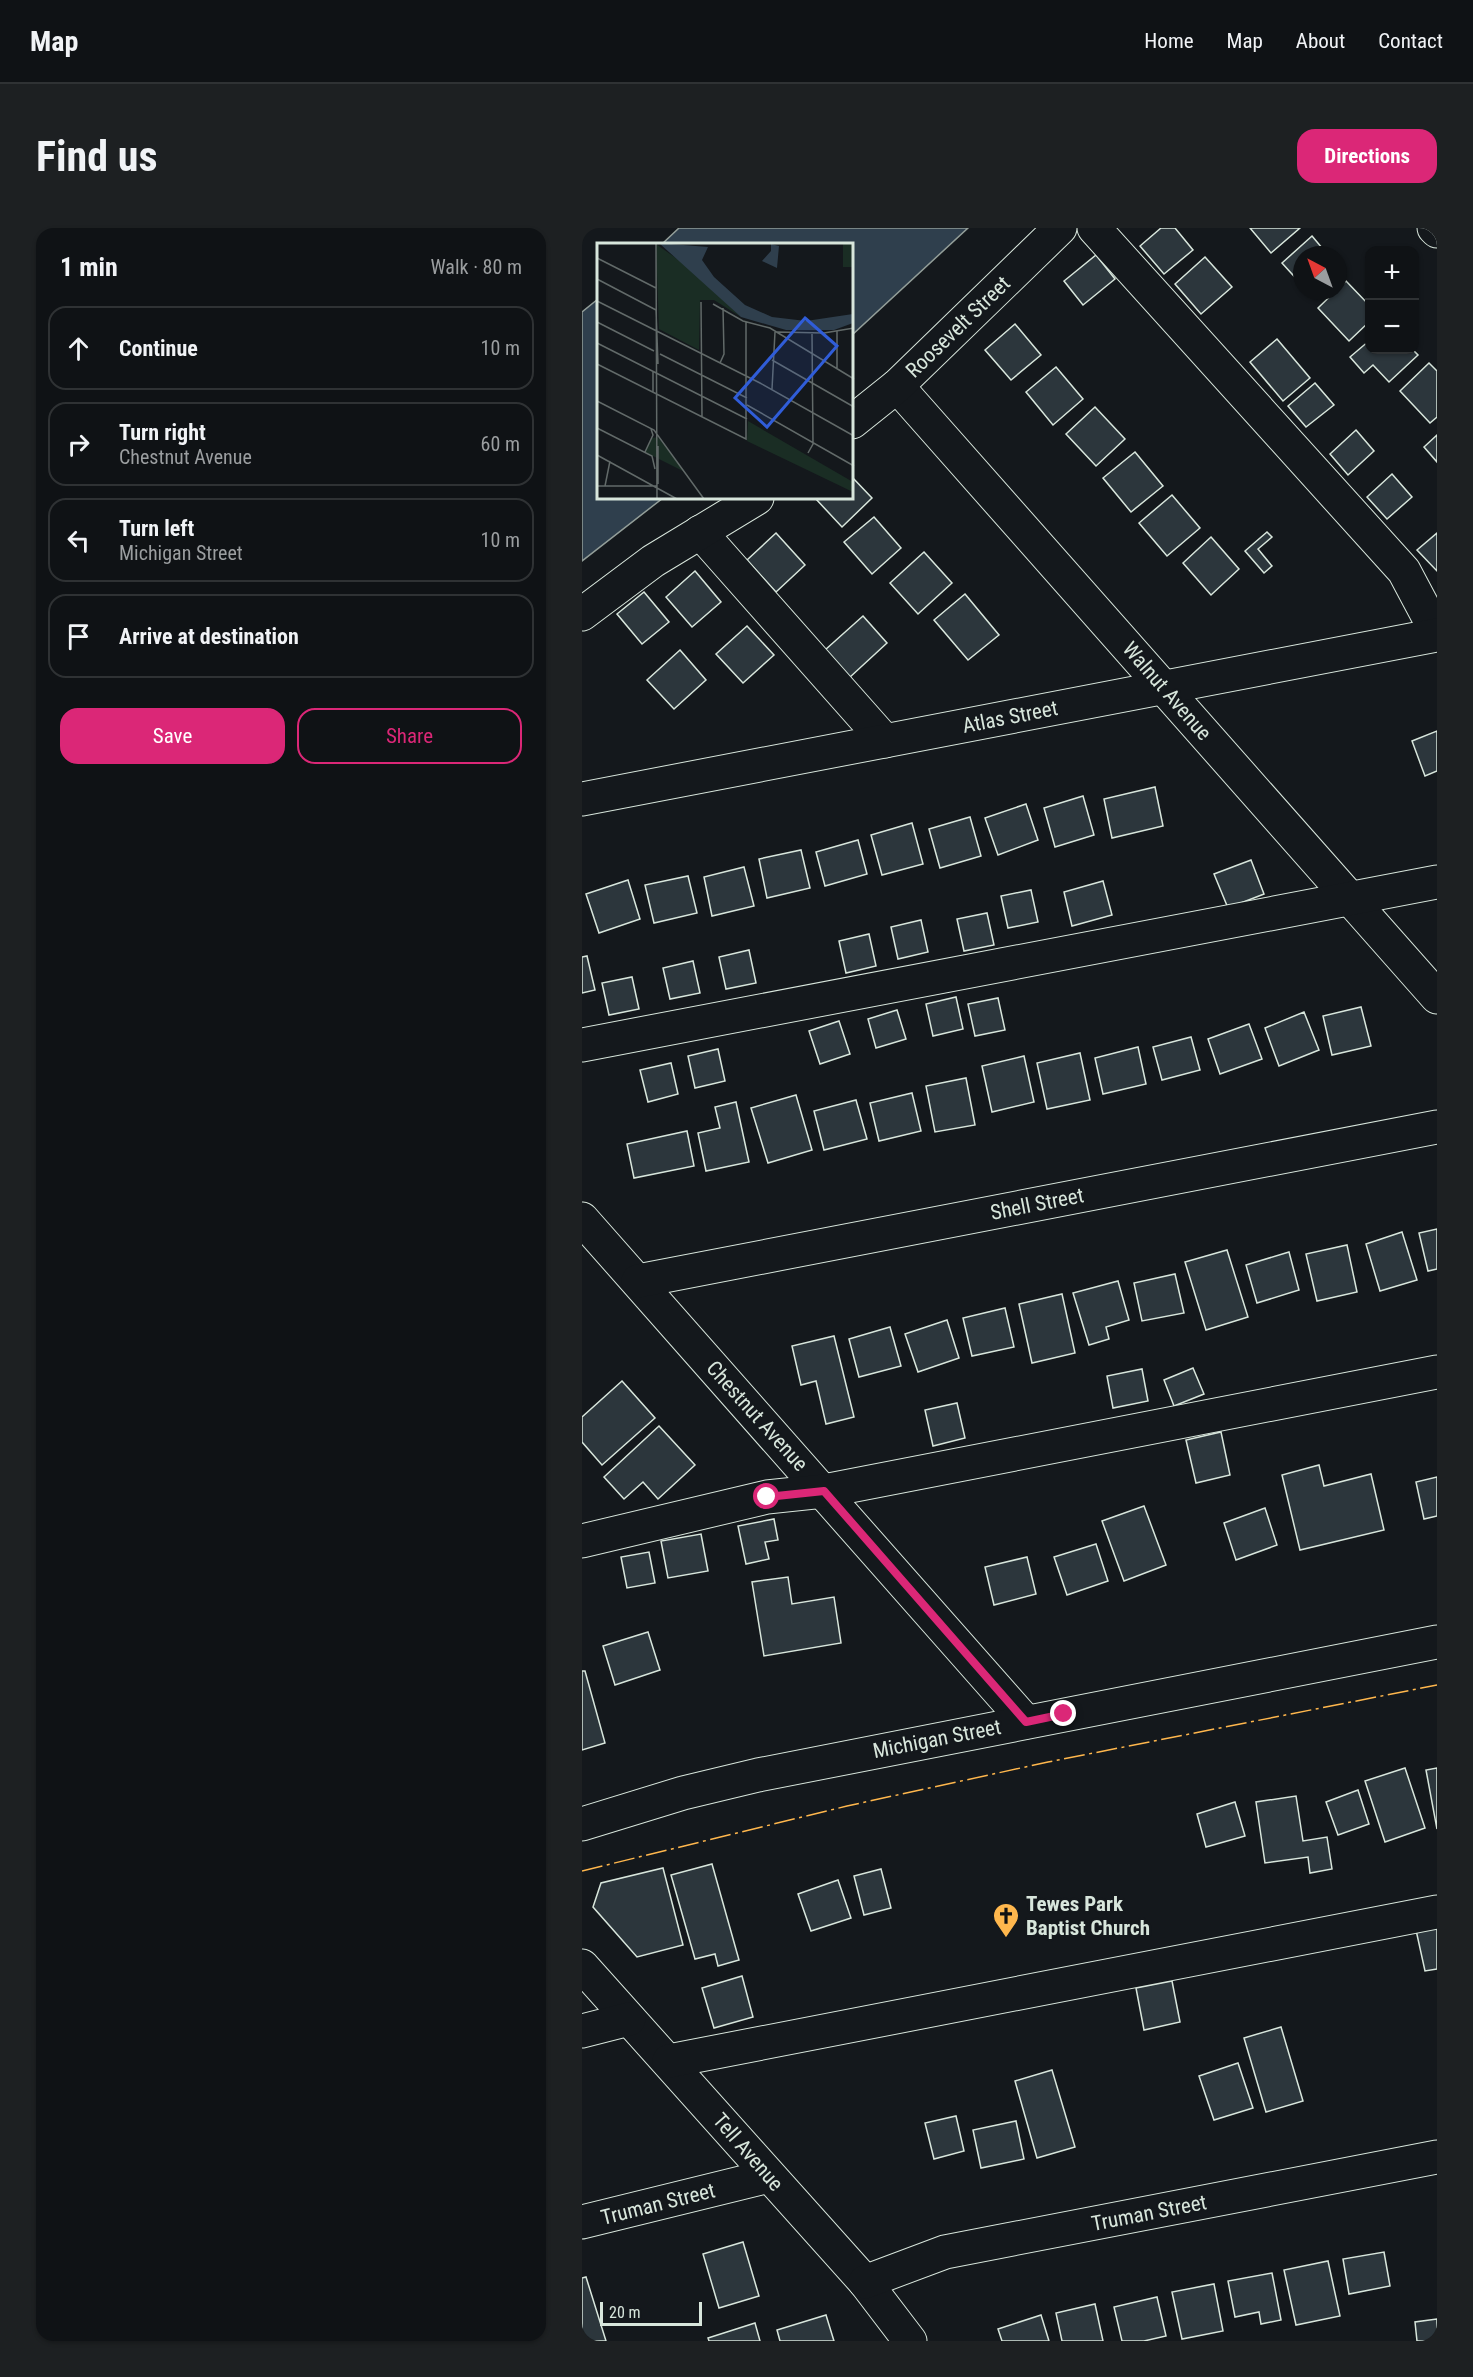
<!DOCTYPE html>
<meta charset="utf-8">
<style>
:root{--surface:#0f1215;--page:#1d2022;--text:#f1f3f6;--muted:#9b9ea0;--line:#2f3234;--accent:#db2777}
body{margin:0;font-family:"Roboto Condensed",sans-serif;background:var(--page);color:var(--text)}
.controls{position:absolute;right:18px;top:18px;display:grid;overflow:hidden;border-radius:12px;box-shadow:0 2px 4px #0004}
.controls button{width:54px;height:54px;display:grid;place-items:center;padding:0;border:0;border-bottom:2px solid var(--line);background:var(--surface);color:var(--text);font:30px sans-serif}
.compass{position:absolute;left:711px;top:18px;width:54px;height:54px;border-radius:50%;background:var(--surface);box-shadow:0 2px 4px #0004;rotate:319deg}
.scale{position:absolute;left:18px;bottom:15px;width:102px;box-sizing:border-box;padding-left:6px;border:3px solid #d8e6dc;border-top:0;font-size:16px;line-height:21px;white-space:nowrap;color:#d8e6dc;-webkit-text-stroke:4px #14181c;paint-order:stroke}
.stop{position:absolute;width:18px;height:18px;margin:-14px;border:4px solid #db2777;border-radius:50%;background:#fff}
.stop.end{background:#db2777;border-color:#fff;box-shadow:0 2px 6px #0008}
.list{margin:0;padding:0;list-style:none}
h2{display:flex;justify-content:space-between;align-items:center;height:78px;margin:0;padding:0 24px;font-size:26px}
h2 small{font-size:20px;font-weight:400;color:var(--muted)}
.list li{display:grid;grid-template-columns:39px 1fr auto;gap:18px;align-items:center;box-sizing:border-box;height:84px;margin:0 12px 12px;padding:0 12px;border:2px solid var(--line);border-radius:18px}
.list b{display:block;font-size:22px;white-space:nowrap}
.list p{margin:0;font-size:20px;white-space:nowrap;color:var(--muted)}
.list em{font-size:20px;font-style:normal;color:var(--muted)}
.actions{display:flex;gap:12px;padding:18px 24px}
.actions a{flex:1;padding:14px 0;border:2px solid var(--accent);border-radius:18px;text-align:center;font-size:21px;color:var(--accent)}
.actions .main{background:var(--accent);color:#fff}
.icon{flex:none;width:33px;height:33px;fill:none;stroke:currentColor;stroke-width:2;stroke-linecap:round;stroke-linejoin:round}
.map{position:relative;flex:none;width:855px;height:2113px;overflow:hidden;border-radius:18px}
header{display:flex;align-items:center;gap:36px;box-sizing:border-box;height:84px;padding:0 30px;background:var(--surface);border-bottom:2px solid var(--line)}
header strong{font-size:28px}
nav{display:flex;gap:33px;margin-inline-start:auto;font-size:21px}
.intro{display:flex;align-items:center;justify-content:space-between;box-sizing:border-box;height:144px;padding:0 36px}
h1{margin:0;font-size:42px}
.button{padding:15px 27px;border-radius:18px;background:var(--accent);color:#fff;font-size:21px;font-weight:700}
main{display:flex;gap:36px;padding:0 36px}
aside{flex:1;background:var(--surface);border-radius:18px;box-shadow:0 2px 4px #0004}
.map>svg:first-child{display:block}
.water{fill:#2f3f4d;stroke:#939e99;stroke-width:1.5}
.building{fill:#2c363c;stroke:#d8e6dc;stroke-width:1.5}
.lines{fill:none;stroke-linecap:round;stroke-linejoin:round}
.minor-casing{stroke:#d8e6dc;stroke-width:35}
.major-casing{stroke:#d8e6dc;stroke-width:35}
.minor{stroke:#14181c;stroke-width:33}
.major{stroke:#14181c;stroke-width:33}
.power{stroke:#ffb74d;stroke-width:1.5;stroke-dasharray:21 4.5 3 4.5;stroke-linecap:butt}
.route{stroke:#db2777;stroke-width:8}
.labels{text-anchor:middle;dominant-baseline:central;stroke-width:4.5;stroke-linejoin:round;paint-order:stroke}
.street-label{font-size:21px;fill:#d8e6dc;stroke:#14181c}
.poi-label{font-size:21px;font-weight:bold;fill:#d8e6dc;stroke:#14181c;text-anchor:start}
.inset-road{fill:none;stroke:#626a69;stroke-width:1.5}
.view{fill:#305dd8;fill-opacity:0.15;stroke:#305dd8;stroke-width:3}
.inset-edge{fill:none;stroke:#d8e6dc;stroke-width:3}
</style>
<header>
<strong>Map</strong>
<nav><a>Home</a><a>Map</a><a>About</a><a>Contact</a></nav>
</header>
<div class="intro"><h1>Find us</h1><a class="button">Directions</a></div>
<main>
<aside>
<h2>1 min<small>Walk · 80 m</small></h2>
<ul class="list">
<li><svg class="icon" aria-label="ahead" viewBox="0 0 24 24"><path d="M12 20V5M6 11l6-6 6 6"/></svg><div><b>Continue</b></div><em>10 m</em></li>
<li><svg class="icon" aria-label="right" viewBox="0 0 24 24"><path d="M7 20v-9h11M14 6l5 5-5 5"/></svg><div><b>Turn right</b><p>Chestnut Avenue</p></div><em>60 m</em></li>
<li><svg class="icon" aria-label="left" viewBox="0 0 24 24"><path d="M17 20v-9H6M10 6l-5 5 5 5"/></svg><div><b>Turn left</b><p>Michigan Street</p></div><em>10 m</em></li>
<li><svg class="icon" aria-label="arrive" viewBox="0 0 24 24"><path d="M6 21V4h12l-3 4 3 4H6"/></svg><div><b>Arrive at destination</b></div></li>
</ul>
<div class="actions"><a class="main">Save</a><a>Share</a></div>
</aside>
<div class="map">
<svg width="855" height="2113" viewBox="0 0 855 2113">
<rect width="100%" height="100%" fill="#14181c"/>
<g class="water">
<polygon points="97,0 386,0 270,107 270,16 80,16"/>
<polygon points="16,71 16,270 81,270 0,333 0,84"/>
</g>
<g class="building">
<polygon points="579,0 593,0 611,22 582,46 558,18"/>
<polygon points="668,0 718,0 689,25"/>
<polygon points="730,8 746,27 720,27 720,57 700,35"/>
<polygon points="514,27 533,51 501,77 482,53"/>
<polygon points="623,29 650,59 619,86 593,56"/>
<polygon points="764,53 788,78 788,93 767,113 736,80"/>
<polygon points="433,96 459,127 429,152 403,122"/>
<polygon points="695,111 728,150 701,173 668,134"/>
<polygon points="788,112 788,122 831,122 836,127 807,154 791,137 782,145 768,129"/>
<polygon points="847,135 855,143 855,189 848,195 818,163"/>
<polygon points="474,139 501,171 471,197 444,164"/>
<polygon points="733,155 752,177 724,199 706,178"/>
<polygon points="513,179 543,211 514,238 484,206"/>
<polygon points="774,202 792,223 766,247 748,226"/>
<polygon points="855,207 855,234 842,219"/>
<polygon points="553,224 581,258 549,284 521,250"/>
<polygon points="810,246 830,269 805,291 785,269"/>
<polygon points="270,249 290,270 260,299 233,270 270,270"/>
<polygon points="590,267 618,300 585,328 557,295"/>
<polygon points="292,289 319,320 290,346 262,314"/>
<polygon points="685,304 690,309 676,321 690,338 682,345 663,323"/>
<polygon points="194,305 223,337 194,364 165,332"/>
<polygon points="855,305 855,343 835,322"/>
<polygon points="629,309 657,341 629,367 601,335"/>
<polygon points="342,324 370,355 336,386 308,355"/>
<polygon points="113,343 139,374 110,399 84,369"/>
<polygon points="62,364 87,394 60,416 35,386"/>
<polygon points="383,366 417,407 386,432 352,392"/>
<polygon points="281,388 305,415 267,450 243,422"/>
<polygon points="165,398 192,427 161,455 134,426"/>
<polygon points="98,422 124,452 92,481 65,452"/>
<polygon points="855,503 855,543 843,548 830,513"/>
<polygon points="573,559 581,598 530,610 522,571"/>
<polygon points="501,568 512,607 473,619 462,580"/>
<polygon points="444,576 456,612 416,627 403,590"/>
<polygon points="388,589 399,628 358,640 347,601"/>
<polygon points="330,595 341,636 300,647 289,607"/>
<polygon points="276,612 285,646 243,658 234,624"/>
<polygon points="219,622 228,660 185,670 177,631"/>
<polygon points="669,632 682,666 646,680 632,646"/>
<polygon points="162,639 172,678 130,688 122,649"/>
<polygon points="106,648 115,685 72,695 63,657"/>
<polygon points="46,652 58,691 17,705 4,666"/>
<polygon points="521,653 530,687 490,698 482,664"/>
<polygon points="449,662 456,694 426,700 419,668"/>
<polygon points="405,685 412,717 382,723 375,691"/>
<polygon points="339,692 346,724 316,731 309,699"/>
<polygon points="287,706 294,738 264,745 257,713"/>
<polygon points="167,722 174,755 144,761 137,729"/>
<polygon points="5,728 13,762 0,765 0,729"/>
<polygon points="111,733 118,765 88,771 81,740"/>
<polygon points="50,749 57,781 27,787 20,755"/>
<polygon points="374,769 381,801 351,808 344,776"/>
<polygon points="416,770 423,802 393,808 386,776"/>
<polygon points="779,779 789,818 750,827 741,788"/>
<polygon points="315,782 324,811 294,820 286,791"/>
<polygon points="722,784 737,822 697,838 683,800"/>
<polygon points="257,793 268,826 238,836 227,803"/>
<polygon points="667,796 680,831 638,846 626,811"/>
<polygon points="609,809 618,842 580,852 571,819"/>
<polygon points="556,819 564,856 521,866 513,830"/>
<polygon points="136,821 143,853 113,860 106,828"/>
<polygon points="498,825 508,872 465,881 455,835"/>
<polygon points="442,828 452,874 410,884 400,838"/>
<polygon points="89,835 96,866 66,874 58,842"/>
<polygon points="384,850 393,897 353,904 344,858"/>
<polygon points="330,865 339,903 297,913 288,875"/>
<polygon points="214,867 230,922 186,935 169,880"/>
<polygon points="274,872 285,911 242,922 232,883"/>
<polygon points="154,874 167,934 124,943 116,905 138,900 133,879"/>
<polygon points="105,903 112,938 52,950 45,916"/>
<polygon points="855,1001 855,1041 846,1043 837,1005"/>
<polygon points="820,1004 835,1052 798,1063 784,1016"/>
<polygon points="765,1017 775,1064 735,1073 724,1026"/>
<polygon points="645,1022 666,1089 624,1102 603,1034"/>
<polygon points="707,1024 717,1062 675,1075 664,1037"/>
<polygon points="593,1046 602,1085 560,1093 552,1055"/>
<polygon points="536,1053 547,1092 524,1099 527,1111 507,1117 491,1065"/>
<polygon points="480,1066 493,1125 450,1135 437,1076"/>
<polygon points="423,1080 432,1119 390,1128 381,1090"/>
<polygon points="365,1092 377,1130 336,1144 323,1106"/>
<polygon points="308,1099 319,1138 277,1149 267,1111"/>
<polygon points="252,1108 272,1189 244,1196 234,1153 219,1157 210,1118"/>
<polygon points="611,1140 622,1166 592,1178 582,1152"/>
<polygon points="560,1141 566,1173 531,1180 525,1148"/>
<polygon points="40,1153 73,1190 20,1237 0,1214 0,1189"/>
<polygon points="375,1175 383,1210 351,1218 343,1182"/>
<polygon points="77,1198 113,1237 76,1271 61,1254 42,1271 22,1249"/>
<polygon points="639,1204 648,1247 614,1255 604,1212"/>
<polygon points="737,1237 742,1258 789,1246 802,1302 718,1322 700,1247"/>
<polygon points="855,1249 855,1288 842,1291 834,1254"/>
<polygon points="562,1278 584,1337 542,1353 520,1293"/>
<polygon points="683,1280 695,1317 654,1332 642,1295"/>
<polygon points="192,1291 196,1312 183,1314 187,1331 164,1336 156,1298"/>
<polygon points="119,1306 126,1343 86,1350 79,1313"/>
<polygon points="514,1316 526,1353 485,1367 472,1329"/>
<polygon points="67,1324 73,1355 45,1360 39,1329"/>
<polygon points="445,1329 454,1366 412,1377 403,1339"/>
<polygon points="206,1349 210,1376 252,1369 259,1415 182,1428 170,1354"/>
<polygon points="66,1404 78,1442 33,1457 21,1418"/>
<polygon points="0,1443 3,1443 23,1515 0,1522"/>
<polygon points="823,1540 843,1600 803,1614 783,1553"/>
<polygon points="855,1540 855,1601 844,1542"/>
<polygon points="776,1562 787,1596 756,1607 744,1574"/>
<polygon points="714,1568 721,1613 745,1609 750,1641 728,1645 726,1629 683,1635 674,1574"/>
<polygon points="653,1574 663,1608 624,1619 615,1586"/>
<polygon points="130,1636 157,1732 136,1738 133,1726 113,1731 89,1647"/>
<polygon points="81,1640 101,1717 55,1729 11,1679 19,1655"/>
<polygon points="299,1641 309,1680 282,1687 272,1648"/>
<polygon points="256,1652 269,1690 229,1703 216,1666"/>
<polygon points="855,1698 855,1741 843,1743 834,1702"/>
<polygon points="160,1748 171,1789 132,1800 120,1760"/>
<polygon points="590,1753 598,1794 562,1802 554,1760"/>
<polygon points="699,1799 721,1873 684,1884 662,1810"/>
<polygon points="656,1835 671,1880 632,1892 617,1848"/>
<polygon points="470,1842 493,1919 455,1930 433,1853"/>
<polygon points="374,1888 382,1923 352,1931 343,1895"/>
<polygon points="434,1893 442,1931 399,1940 391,1902"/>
<polygon points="161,2014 177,2068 137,2080 121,2026"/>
<polygon points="802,2024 808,2058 767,2066 761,2031"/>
<polygon points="746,2033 758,2088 714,2097 702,2042"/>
<polygon points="690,2045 699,2092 679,2096 677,2084 653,2089 646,2053"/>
<polygon points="4,2049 24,2113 0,2113 0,2050"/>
<polygon points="632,2056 641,2103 600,2111 590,2064"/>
<polygon points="575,2069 584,2108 562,2113 540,2113 532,2079"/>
<polygon points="513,2076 521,2113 480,2113 474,2085"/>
<polygon points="244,2087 252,2113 198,2113 195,2102"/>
<polygon points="459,2087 467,2113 420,2113 416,2101"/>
<polygon points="855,2091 855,2113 835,2113 833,2094"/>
<polygon points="173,2095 178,2113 127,2113 126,2110"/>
</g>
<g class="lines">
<defs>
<g id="minor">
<polyline points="512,0 822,343 855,405"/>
<polyline points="852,0 855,3"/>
<polyline points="315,158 855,769"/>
<polyline points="270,194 315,158 478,0"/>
<polyline points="118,304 303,513"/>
<polyline points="0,386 71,333 175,270"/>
<polyline points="0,571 855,407"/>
<polyline points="0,817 855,654"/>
<polyline points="0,991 444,1494"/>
<polyline points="56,1053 855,899"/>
<polyline points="0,1313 185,1269 242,1263 855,1144"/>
<polyline points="0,1738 283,2054 328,2113"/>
<polyline points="0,1803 47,1791"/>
<polyline points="87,1833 855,1684"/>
<polyline points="0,1994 187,1948"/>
<polyline points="283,2054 363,2024 855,1929"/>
</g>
<polyline id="major" points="0,1596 101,1565 176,1547 855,1414"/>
</defs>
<use href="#minor" class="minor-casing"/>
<use href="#major" class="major-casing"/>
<use href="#minor" class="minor"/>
<use href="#major" class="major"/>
<polyline class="power" points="0,1643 265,1578 466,1534 855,1457"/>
</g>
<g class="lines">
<polyline class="route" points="185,1269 242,1263 444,1494 482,1486"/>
</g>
<defs>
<symbol id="church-pin" viewBox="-11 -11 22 30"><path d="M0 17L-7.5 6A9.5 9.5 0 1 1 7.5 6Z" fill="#ffb74d" stroke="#14181c"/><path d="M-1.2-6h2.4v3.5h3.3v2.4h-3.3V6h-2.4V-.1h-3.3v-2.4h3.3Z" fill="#111"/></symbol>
</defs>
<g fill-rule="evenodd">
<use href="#church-pin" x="409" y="1673" width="30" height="40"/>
</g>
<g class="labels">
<g class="street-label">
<text transform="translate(376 99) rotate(-44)">Roosevelt Street</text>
<text transform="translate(585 463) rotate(49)">Walnut Avenue</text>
<text transform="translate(428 489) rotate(-11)">Atlas Street</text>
<text transform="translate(455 976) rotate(-11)">Shell Street</text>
<text transform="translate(175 1188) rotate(48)">Chestnut Avenue</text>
<text transform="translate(355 1511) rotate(-11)">Michigan Street</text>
<text transform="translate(166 1924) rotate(49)">Tell Avenue</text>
<text transform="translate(76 1976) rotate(-14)">Truman Street</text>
<text transform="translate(567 1985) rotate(-11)">Truman Street</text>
</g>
<g class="poi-label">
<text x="444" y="1676">Tewes Park<tspan x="444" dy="24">Baptist Church</tspan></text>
</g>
</g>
<g transform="translate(15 15)">
<rect width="256" height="256" fill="#14181c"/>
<path d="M246,0H256V24H246ZM59,1L90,23L144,74L117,57H103L102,107L62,86ZM151,178L256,239V249L150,198ZM61,194L88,229L48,209L55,195Z" fill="#1a2d24"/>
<path d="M62,0L111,4L105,17L117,34L148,62L175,74L209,78L256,71V80L237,87H189L144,74ZM174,1L182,3L180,25L165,18L174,8Z" fill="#2f3f4d"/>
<path class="inset-road" d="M59,0L60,256M0,15L59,45M0,36L59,67M0,58L163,140L257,193M104,59L105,174M116,61L146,78L173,85L257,136M59,67L61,121M0,79L57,108M180,89L227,90L257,85M0,100L150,176M63,111L150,155M175,117L257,164M123,120L127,111L126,65M0,121L149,196V79M240,125V88M175,146L178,89M56,149V129M0,158L57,187L107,256M150,162L257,223M0,185L55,213L58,226M48,209L56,192L54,186M211,210L216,201L215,91M0,212L80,256M61,241V203M0,243H60M8,243L13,218"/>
<path class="view" d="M208,75L240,103L170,184L138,155Z"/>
<rect width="256" height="256" class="inset-edge"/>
</g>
</svg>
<div class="controls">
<button>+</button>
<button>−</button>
</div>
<svg class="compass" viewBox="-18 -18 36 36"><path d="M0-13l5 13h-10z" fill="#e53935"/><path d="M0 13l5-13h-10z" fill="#9b9ea0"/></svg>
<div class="scale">20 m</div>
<div class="stop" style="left:185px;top:1269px"></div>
<div class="stop end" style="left:482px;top:1486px"></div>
</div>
</main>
